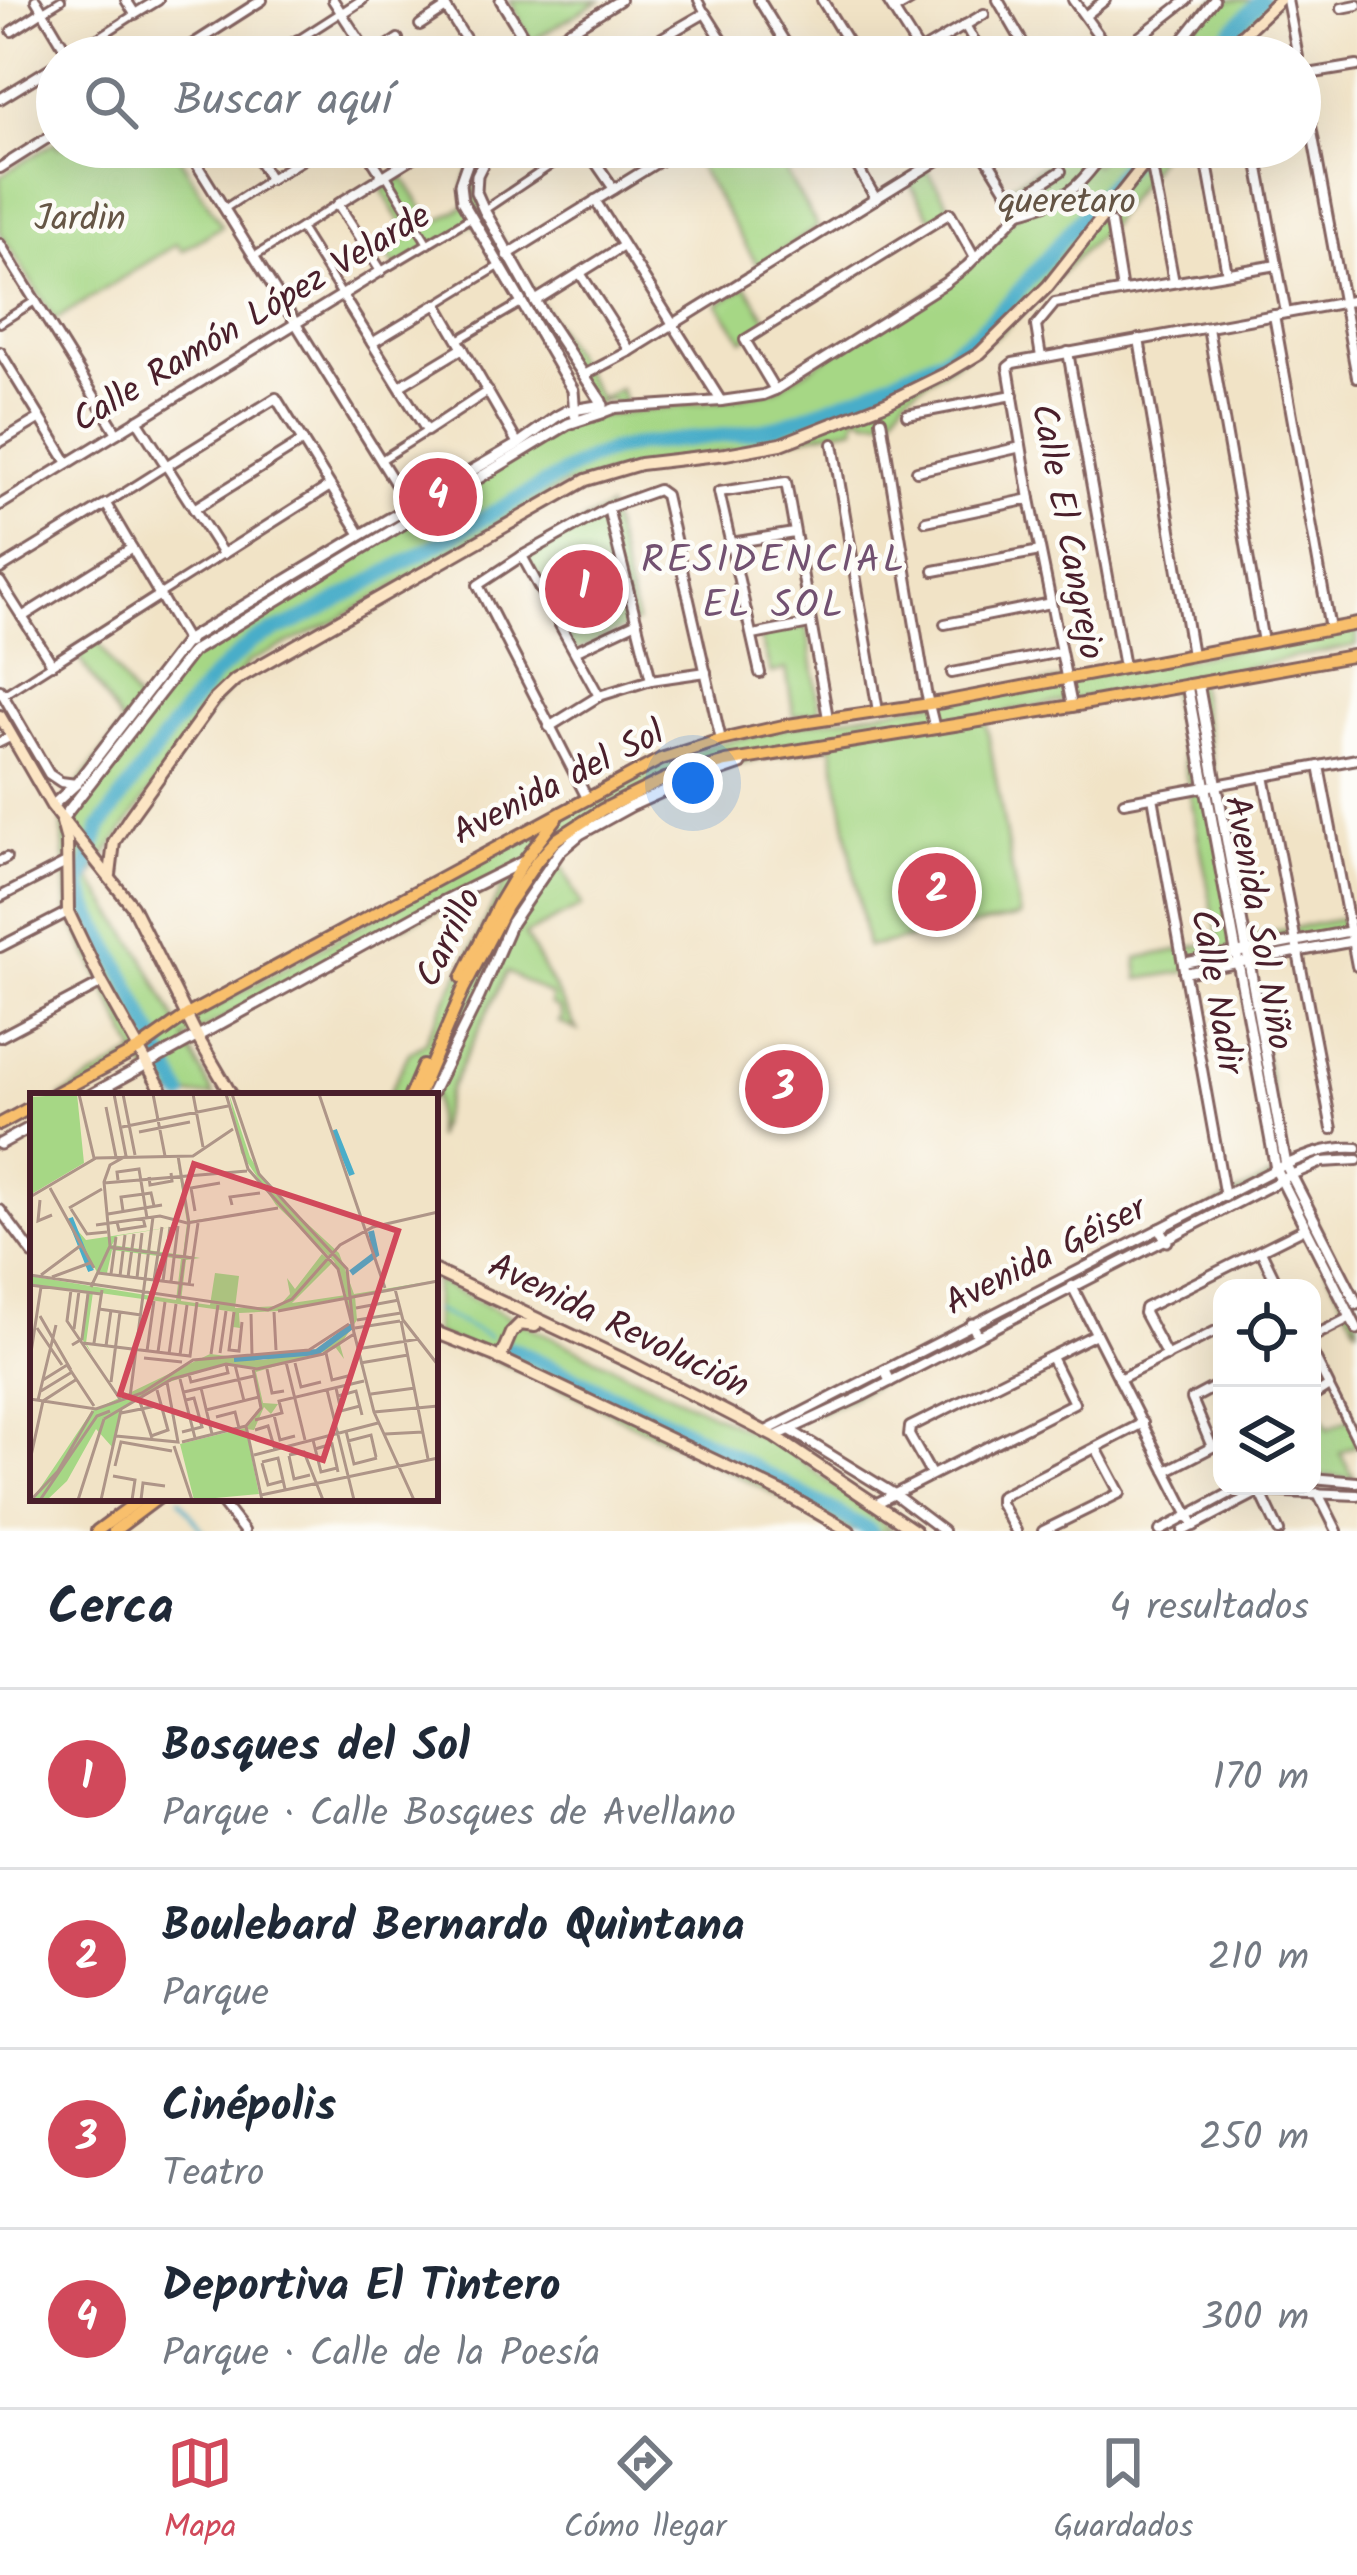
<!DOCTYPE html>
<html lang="es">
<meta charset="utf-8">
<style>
:root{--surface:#fff;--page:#f6f6f7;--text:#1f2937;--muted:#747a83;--line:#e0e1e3;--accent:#d1495b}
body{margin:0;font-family:Kalam,sans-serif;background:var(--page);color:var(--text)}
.controls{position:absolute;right:36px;bottom:36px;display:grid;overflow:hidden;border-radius:24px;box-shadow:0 12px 48px #0002}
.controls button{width:108px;height:108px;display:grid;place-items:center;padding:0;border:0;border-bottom:3px solid var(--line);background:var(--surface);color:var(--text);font:60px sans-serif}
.you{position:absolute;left:693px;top:783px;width:42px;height:42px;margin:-30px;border:9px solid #fff;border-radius:50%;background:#1a73e8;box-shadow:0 0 0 18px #1a73e833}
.badge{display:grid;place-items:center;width:78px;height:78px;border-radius:50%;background:var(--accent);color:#fff;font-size:39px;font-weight:700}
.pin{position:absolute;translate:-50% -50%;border:6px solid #fff;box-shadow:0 3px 12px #0006}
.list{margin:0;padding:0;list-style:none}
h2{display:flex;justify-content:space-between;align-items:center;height:156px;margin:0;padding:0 48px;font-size:51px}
h2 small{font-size:39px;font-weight:400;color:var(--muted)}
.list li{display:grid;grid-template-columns:78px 1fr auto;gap:36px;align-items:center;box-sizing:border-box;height:180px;padding:0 48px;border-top:3px solid var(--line)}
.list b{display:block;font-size:45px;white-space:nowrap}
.list p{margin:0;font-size:39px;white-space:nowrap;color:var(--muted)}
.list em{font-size:39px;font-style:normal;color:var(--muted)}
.icon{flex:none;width:66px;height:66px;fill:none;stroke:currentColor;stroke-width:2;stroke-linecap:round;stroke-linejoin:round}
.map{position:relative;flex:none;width:1357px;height:1531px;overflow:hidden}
.search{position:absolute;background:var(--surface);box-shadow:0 12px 48px #0002;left:36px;right:36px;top:36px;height:132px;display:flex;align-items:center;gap:30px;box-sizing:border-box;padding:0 42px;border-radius:66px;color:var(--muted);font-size:45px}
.sheet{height:876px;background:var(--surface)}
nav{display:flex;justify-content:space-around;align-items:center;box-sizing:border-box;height:168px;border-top:3px solid var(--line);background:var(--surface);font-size:33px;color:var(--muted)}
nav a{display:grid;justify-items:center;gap:6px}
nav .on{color:var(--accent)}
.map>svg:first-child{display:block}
.green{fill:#a6d785;stroke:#787b58;stroke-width:3}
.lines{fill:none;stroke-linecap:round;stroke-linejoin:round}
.stream{stroke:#4aadc9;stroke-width:3}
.river{stroke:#4aadc9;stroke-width:15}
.pedestrian-casing{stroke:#846461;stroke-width:12}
.minor-casing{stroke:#846461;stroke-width:14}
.tertiary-casing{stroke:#846461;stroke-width:15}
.secondary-casing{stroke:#846461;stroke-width:16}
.primary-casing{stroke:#846461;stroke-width:16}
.pedestrian{stroke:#fff;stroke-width:6}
.minor{stroke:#fff;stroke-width:8}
.tertiary{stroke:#fff;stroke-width:9}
.secondary{stroke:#fce5c4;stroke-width:10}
.primary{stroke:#f8bf6c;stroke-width:10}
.labels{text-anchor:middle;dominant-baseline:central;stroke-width:9;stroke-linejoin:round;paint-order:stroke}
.park-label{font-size:36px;fill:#665646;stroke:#fdfcf7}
.street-label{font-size:36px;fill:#4a1f2b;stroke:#fdfcf7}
.neighbourhood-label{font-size:39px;letter-spacing:3px;fill:#725171;stroke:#fdfcf7}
.inset-river{fill:none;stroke:#4aadc9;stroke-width:6}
.inset-road{fill:none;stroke:#ae9588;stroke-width:3}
.view{fill:#d1495b;fill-opacity:0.15;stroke:#d1495b;stroke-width:6}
.inset-edge{fill:none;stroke:#4a1f2b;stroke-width:6}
</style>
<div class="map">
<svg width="1357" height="1531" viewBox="0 0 1357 1531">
<rect width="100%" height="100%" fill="#fdfcf7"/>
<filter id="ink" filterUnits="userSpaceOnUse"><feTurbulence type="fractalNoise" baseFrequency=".00833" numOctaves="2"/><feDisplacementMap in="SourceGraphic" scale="24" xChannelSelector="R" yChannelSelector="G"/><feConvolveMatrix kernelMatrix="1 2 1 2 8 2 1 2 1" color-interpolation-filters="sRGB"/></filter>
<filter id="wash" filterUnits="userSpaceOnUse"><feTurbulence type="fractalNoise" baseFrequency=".004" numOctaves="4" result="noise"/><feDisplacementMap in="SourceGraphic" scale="48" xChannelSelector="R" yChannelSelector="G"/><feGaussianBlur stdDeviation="2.7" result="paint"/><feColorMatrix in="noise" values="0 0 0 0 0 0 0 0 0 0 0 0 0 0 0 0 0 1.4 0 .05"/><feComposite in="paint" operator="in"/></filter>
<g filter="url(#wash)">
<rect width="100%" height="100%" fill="#f1e3c6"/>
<g class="green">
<polygon points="510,0 600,0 535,39 533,57 522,57 528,37"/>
<polygon points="1215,0 1279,0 1219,57 1170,57"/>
<polygon points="57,141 57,147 173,147 222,226 182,251 177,244 55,320 0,232 0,176"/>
<polygon points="480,147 492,147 473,184 487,216 600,399 620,389 626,404 605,399 267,603 576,419 721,401 775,390 945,283 1020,212 1006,189 1070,147 1095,165 1107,147 1163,147 1152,167 1111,223 1002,332 907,394 892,418 868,420 857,414 855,427 686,459 562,487 336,621 249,662 183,744 90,878 142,955 179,1027 563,812 709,746 788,727 1357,629 1357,645 1197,677 1231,868 1247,937 1357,916 1357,941 1248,961 1286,1165 1357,1303 1357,1329 1275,1166 1240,963 1139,979 1137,958 1219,942 1168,682 985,716 1020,917 867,947 832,746 702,770 640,800 570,845 558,858 582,906 525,935 577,1030 559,1022 562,1018 559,1009 550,1004 552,996 507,972 450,1088 435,1138 435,1096 388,1096 409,1053 424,1043 505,882 355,946 185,1039 214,1096 162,1096 141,1061 77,1096 62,1096 136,1053 68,912 62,819 67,808 62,805 123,726 74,649 94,636 139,705 189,644 563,418 581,400 577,387 474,223 397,269 386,253 409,236 382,190 403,177 433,224 466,205 465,181"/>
<polygon points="695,147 786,147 792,156 787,175 818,227 758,266 689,151"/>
<polygon points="927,169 952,210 933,222 908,181"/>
<polygon points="746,286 769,322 743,340 718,304"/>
<polygon points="608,508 637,622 575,651 522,556"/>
<polygon points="807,626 820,711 794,716 786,669 771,673 759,634"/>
<polygon points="1271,1176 1274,1181 818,1414 814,1409 994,1320"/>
<polygon points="435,1281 786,1449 893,1531 849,1531 565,1390 435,1334"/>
<polygon points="1318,1407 1328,1429 1352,1418 1357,1429 1357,1445 1340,1453 1354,1478 1312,1475 1312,1409"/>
</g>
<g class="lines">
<g class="stream">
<polyline points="435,1310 489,1337"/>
<polyline points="179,1498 203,1531"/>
</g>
<g class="river">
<polyline points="1207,57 1261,0"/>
<polyline points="182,1096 124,975 88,908 81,884 100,828 173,726 214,676 253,641 311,615 587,460 613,450 643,444 738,434 776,427 863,394 941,358 977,333 1011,300 1141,147"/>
<polyline points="511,1348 668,1421 871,1531"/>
</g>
</g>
</g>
<g filter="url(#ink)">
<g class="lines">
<defs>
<g id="pedestrian">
<polyline points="698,0 705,13"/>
<polyline points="43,11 61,0"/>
<polyline points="298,40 340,13"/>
<polyline points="70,56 135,14"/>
<polyline points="640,147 651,166"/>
<polyline points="386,175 428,244"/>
<polyline points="224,209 270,179"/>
<polyline points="484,210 570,152"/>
<polyline points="300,228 342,295"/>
<polyline points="255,256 338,204"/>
<polyline points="381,271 470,218"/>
<polyline points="437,304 499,266"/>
<polyline points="0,323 35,301"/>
<polyline points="458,340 521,303"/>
<polyline points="381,460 427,431"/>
<polyline points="106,504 166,466"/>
<polyline points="160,594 223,554"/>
<polyline points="3,695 52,664"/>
<polyline points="1329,1386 1357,1441"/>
</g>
<g id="minor">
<polyline points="36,0 70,57"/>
<polyline points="126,0 135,14 158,0"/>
<polyline points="333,0 370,57"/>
<polyline points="441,0 477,57"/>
<polyline points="759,0 794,57"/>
<polyline points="822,0 857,57"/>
<polyline points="887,0 923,57"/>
<polyline points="998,0 1031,57"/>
<polyline points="1073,0 1114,57 1187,0"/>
<polyline points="1287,0 1298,57"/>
<polyline points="1342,8 1357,5"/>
<polyline points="894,10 911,0"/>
<polyline points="342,13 362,0"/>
<polyline points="1085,16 1105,0"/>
<polyline points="420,25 446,8"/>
<polyline points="965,25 983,57"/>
<polyline points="570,30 586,57"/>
<polyline points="12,31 43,11"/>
<polyline points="920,52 984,14"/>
<polyline points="531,55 620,0"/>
<polyline points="173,57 262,0"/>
<polyline points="271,57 298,40 308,57"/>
<polyline points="371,57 398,39"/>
<polyline points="629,57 705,13 733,57"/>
<polyline points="1169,57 1214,0"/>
<polyline points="1300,66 1357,377"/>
<polyline points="1302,75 1357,66"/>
<polyline points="0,99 57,64"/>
<polyline points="186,147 416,517"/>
<polyline points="250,147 270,179 323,147"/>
<polyline points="364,147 383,177"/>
<polyline points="567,147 570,152 579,147"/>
<polyline points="585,147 614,189"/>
<polyline points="846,147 876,199"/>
<polyline points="980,147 1020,212"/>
<polyline points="1084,147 1095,165"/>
<polyline points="1204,147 1227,273"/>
<polyline points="1255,147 1286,313"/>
<polyline points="986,157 1004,147"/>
<polyline points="1152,167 1174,282"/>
<polyline points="0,168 57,132"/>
<polyline points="595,200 721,401"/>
<polyline points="1014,202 1061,171"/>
<path d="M1020,212C1067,201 1081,185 1108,147"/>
<polyline points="1111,223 1122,291"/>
<polyline points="0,244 117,433"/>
<polyline points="507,255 682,147"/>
<polyline points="580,273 630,351"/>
<polyline points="342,295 427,431 488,391"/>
<polyline points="535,301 623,246"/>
<polyline points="1274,315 1330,629"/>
<polyline points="1208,328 1263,642"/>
<polyline points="1139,339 1192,655"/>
<polyline points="372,343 437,304 518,444"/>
<polyline points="0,352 68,463"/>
<polyline points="1068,352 1124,667"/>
<polyline points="1041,357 1036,326 1055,303 1277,265"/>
<polyline points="584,375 630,351 959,147"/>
<polyline points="400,386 463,348"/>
<polyline points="775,390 745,340 950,213 975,258"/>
<polyline points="602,413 615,408 721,401 763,395 775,390 945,283 967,266 1020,212"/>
<polyline points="907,415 1013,395"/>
<polyline points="137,420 223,554 330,486"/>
<polyline points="881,420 926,692 935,729"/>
<polyline points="0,442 40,418"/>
<polyline points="833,444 878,711"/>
<polyline points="166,466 276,398 361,535"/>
<polyline points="917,471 1021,447"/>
<polyline points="0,505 381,271 338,204 430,147"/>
<polyline points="608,508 651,680"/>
<polyline points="194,509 303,441"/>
<polyline points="926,521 1030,499"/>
<polyline points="731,543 794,533"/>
<polyline points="522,556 599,696"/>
<polyline points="0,569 106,504 188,643"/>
<polyline points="934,571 1040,551"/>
<polyline points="0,582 52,664 160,595"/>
<polyline points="22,617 132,548"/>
<polyline points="945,624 1051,603"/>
<polyline points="753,635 810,624"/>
<polyline points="575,651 637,622"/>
<polyline points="760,673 719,492 786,482 828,718"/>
<polyline points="952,673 1060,652"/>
<polyline points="0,690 49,774 61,782 76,784"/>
<polyline points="1072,706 1030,499 1008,367 1013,363 1357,300"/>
<polyline points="549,727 599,696 651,680 706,672"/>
<polyline points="0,742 12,736"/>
<polyline points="1319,766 1357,966"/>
<polyline points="1264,776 1332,1129"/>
<polyline points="1153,797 1225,1197"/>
<polyline points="587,798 478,585 522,556 608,508 658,490 665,495 721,740"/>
<polyline points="1124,802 1357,759"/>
<polyline points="0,861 6,858"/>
<polyline points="0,897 66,863"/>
<polyline points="0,947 68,912"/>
<polyline points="1183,963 1357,930"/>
<polyline points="1184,973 1354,941"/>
<polyline points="0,1037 102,983"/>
<polyline points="0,1210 33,1254"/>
<polyline points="1261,1251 1279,1288"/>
<polyline points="1072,1286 1194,1526"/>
<polyline points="1312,1337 1351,1317"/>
<polyline points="1312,1352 1329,1386 1312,1397"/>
<polyline points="1167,1356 1144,1313 1145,1308 1305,1228"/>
<polyline points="1119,1379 1222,1328"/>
<polyline points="790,1430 894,1494 943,1531"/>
<path d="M766,1431L1276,1169C1303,1157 1327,1146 1357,1148"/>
<polyline points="776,1436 862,1396 1291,1175 1322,1162 1357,1160"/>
<polyline points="1212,1447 1192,1399 1222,1383"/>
<polyline points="1166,1471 1222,1442"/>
<polyline points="931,1474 909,1435 910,1427 1096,1334"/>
<polyline points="1312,1478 1357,1482"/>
<polyline points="1260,1491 1279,1531"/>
<polyline points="1318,1493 1337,1531"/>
<polyline points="218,1498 244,1531"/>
<polyline points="877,1503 1074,1403 1051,1357"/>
<polyline points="1016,1531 1000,1503 1000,1497 1143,1423"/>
<polyline points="1043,1531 1120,1493 1096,1448"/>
<polyline points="1160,1531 1243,1486"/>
<polyline points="1183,1531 1260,1491 1357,1495"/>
</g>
<g id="tertiary">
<polyline points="501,0 523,36 531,57"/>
<polyline points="514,57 523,36"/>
<polyline points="473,147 460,184 462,201 573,390 575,415"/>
<polyline points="1198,683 1286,1165 1357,1304"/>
<polyline points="1187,685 1276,1169 1357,1329"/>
<polyline points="52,806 76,784 187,640 361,535 518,444 556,417 567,411 603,405"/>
<polyline points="62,819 193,651 568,424 602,413 601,401 535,301 484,210 476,192 477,175 491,147"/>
<polyline points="89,1096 432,907 522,862"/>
<polyline points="430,1096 479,997 511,923 560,851 580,834 631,806 664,791 741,764"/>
<polyline points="0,1144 33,1126"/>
<polyline points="1160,1229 1167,1241"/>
<polyline points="972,1324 977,1334"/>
<polyline points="885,1371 890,1381"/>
</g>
<g id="secondary">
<polyline points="1219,57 1279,0"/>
<polyline points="0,716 52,806 132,906 198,1038 232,1096"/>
<polyline points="62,822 67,841 68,912 102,983 165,1096"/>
<polyline points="110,875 114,842 130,817 214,700 235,680 586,480 640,464 726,454 781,444 886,403 945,374 980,353 1048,286 1158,147"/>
<polyline points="435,1271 629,1362 775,1437 915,1531"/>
<polyline points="435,1332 493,1355 787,1495 849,1531"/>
<polyline points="500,1359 511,1333 520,1324 535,1326"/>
</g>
<g id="primary">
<polyline points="462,978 499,903 524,861 556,819"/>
<polyline points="51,1096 139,1049 187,1015 661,759 721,740 788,725 943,702 1357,624"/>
<polyline points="410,1096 423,1066"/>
<polyline points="418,1096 463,990 506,907 537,861 557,839 602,810 665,779 726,762 1072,706 1357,655"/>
<polyline points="0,1124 33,1106"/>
<polyline points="97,1531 142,1498"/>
<polyline points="114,1531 158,1498"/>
</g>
</defs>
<use href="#pedestrian" class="pedestrian-casing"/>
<use href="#minor" class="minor-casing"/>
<use href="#tertiary" class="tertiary-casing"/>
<use href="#secondary" class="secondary-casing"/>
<use href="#primary" class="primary-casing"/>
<use href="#pedestrian" class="pedestrian"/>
<use href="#minor" class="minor"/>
<use href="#tertiary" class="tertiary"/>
<use href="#secondary" class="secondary"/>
<use href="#primary" class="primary"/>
</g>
</g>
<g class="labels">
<g class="park-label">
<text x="1067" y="203">queretaro</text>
<text x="80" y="220">Jardin</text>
</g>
<g class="street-label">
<text transform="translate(252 319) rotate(-31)">Calle Ramón López Velarde</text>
<text transform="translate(1066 532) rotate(79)">Calle El Cangrejo</text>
<text transform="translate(559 784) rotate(-27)">Avenida del Sol</text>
<text transform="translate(1257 923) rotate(80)">Avenida Sol Niño</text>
<text transform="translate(450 938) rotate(-64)">Carrillo</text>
<text transform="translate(1215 992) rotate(80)">Calle Nadir</text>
<text transform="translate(1046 1257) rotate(-27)">Avenida Géiser</text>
<text transform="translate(618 1327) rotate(26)">Avenida Revolución</text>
</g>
<g class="neighbourhood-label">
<text x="774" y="562">RESIDENCIAL<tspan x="774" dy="45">EL SOL</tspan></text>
</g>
</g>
<g transform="translate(30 1093)">
<rect width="408" height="408" fill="#f1e3c6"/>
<path d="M47,1L54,70L0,102V4ZM199,1L220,64L240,96L309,160L324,201L408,187L325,203L327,227L310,252L314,266L306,255L226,279L233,310L248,311L241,321L234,314L224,337L216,336L229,401L164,407L150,351L215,335L231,316L223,276L196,271L136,290L91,316L83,355L66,336L37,388L17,407H2L62,318L180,261L233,267L288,256L322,231L316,204L248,218L209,220L210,235L203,234L205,219L63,199L56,250L62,261L52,246L57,199L0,191V183L146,207L151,166L82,157L77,180L67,179L34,122L56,147L148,133L87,143L82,152L153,162L157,130L147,65L159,128L240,116L159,129L154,162L170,165L156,167L151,208L180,212L185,180L209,183L205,215L249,213L260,201L257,185L265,196L292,161L302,170L262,210L316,202L304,168L246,112L211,60Z" fill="#a6d785"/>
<path class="inset-river" d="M304,37L322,82M40,125L61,178M321,180L346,161L341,138M204,266L287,259L322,233"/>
<path class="inset-road" d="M49,1L64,65M93,1L105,62M123,1L135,63M163,1L173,54M196,1L218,76L308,176L344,319L384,407M202,1L229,81L317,176L324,241M289,1L355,195M76,14L86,64M92,34L198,13M109,39L160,29M148,63L159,130L149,203M119,84L120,92L142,88L141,80M88,87L87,79L109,76L117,125M74,90L217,78M20,95L64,175M0,104L66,65L163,63L203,36M10,107L8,128L22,122M202,112L200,104L230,100M39,115L72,96M41,116L57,141L77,139M93,118L91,104L114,101L121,100L124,113M165,118L161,95L190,90M78,121L132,112M87,129L89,137L115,133L113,125M66,132L130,123L157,130L248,115M80,154L163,165M68,180L164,192M81,181L86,144M0,182L238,217L262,206L310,152L343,134L408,119M11,182L50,153M90,183L95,142M22,184L60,170M98,184L104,141M107,185L112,140M124,187L132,134M133,188L140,134M141,189L148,133M0,192L71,201M159,192L168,130M61,194L80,153L74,89L80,72L96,63L84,1M365,196L373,227L408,272M41,197L37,228L90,306M326,215L369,207M69,216L111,222M248,218L408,188M204,219L199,257L209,258L212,229M244,219L246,257M221,221L222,262M10,223L41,277M327,227L371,220M371,228L398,366M7,235L32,272M325,235L370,228M44,236L49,198M53,250L160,263L167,209M64,250L72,197M42,252L52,246L58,201M76,253L81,217M327,256L389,246M117,258L124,208M128,259L135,209M190,260L196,218M296,260L302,287L322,282M139,261L146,211M181,261L188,212M150,262L157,212M114,265L152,269M0,266L11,194M256,269L275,347M265,270L271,294L291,289M330,270L378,262M205,272L214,308M223,276L231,315L216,333L232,407M237,276L242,300L254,298M159,281L161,289L198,280L196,271M150,286L165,345M13,287L37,272L64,313M81,289L90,219M171,295L182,341M306,295L311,318L330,313M297,297L324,407M11,298L42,279M154,299L224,283M341,301L385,295M308,303L326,298L332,322M100,304L123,124M0,306L66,316L112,300L163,267L279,257L319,231M8,307L26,232M110,309L122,345M176,317L229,304M344,319L408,313M91,320L131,312M244,322L250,347L265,343M186,324L205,319L209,335M74,326L142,286L196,271L227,276L293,261L324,241M225,327L252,320L249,308L334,288M225,337L238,333L245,357M316,338L324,371L347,365M152,339L172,334L164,305L156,307M355,341L393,339M86,343L148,349L137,289M121,343L138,337L127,297M283,347L291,379L307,375M318,348L341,342L346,364M152,349L216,333M144,353L162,407M285,356L302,351L308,379M224,362L348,330M259,362L274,359L293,407M1,363L13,308L47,286M259,363L264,386L280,382M232,369L248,365L255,396M232,370L238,392L253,388M85,373L91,349L142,358M83,383L105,387L102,407M231,402L408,365M1,407L28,378L63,318M10,407L67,323L80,318M48,407L74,326M71,407L91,317M111,407L113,390L135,393"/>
<path class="view" d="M164,71L368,138L293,367L90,301Z"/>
<rect width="408" height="408" class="inset-edge"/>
</g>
</svg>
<div class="controls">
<button><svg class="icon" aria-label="locate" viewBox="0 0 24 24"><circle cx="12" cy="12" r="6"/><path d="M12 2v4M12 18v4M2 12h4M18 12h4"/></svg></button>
<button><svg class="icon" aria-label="layers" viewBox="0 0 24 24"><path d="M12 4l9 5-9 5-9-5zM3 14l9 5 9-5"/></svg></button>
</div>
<div class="you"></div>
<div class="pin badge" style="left:584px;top:589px">1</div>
<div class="pin badge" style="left:937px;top:892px">2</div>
<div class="pin badge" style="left:784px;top:1089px">3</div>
<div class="pin badge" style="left:438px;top:497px">4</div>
<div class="search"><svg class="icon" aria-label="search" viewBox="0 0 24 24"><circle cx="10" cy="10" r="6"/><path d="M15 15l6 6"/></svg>Buscar aquí</div>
</div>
<section class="sheet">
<h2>Cerca<small>4 resultados</small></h2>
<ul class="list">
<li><span class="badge">1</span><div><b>Bosques del Sol</b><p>Parque · Calle Bosques de Avellano</p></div><em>170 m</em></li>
<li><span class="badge">2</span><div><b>Boulebard Bernardo Quintana</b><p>Parque</p></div><em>210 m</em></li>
<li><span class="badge">3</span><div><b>Cinépolis</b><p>Teatro</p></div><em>250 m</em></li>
<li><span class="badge">4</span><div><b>Deportiva El Tintero</b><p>Parque · Calle de la Poesía</p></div><em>300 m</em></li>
</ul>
</section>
<nav>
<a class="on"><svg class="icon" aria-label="map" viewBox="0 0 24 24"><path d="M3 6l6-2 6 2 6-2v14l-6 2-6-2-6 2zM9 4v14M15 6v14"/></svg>Mapa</a>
<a><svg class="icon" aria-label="directions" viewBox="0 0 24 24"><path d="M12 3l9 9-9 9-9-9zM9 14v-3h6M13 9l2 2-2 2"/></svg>Cómo llegar</a>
<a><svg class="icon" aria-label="saved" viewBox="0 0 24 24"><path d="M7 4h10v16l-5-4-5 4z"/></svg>Guardados</a>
</nav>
